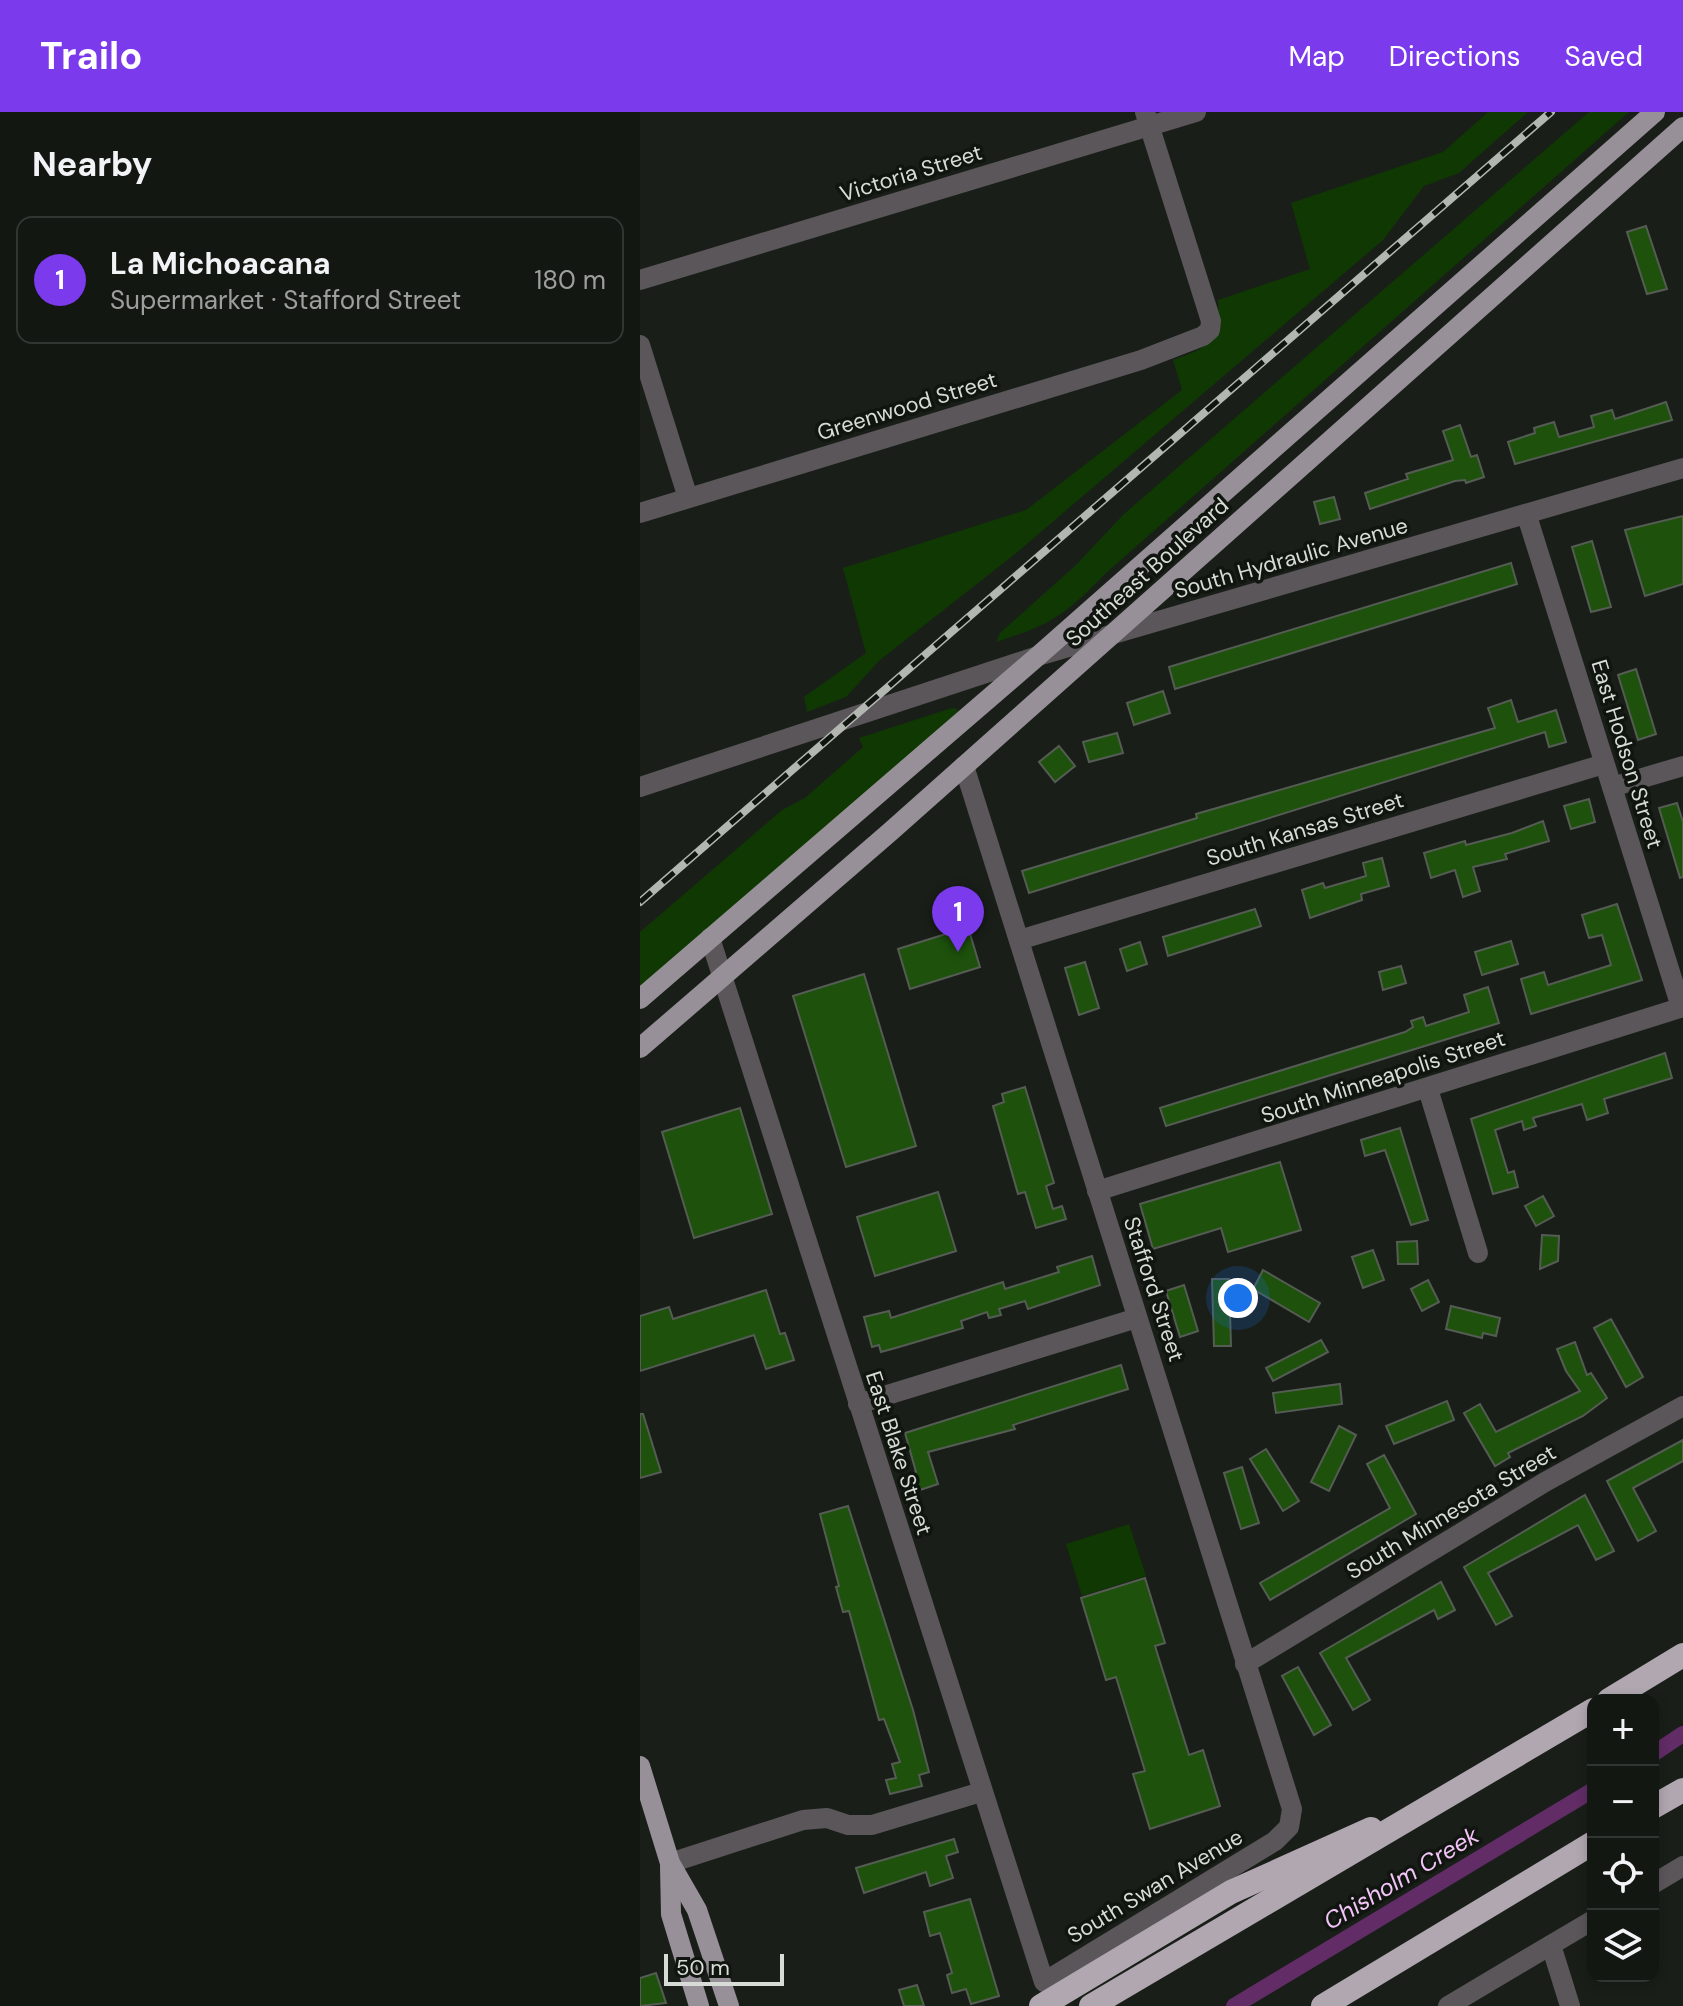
<!DOCTYPE html>
<meta charset="utf-8">
<style>
:root{--surface:#131712;--page:#1c201b;--text:#f1f3f6;--muted:#9d9f9f;--line:#323632;--accent:#7c3aed}
body{margin:0;font-family:"DM Sans",sans-serif;background:var(--page);color:var(--text)}
.controls{position:absolute;right:24px;bottom:24px;display:grid;overflow:hidden;border-radius:16px;box-shadow:0 4px 12px #0003}
.controls button{width:72px;height:72px;display:grid;place-items:center;padding:0;border:0;border-bottom:2px solid var(--line);background:var(--surface);color:var(--text);font:40px sans-serif}
.scale{position:absolute;left:24px;bottom:20px;width:120px;box-sizing:border-box;padding-left:8px;border:4px solid #d7dcd6;border-top:0;font-size:22px;line-height:28px;white-space:nowrap;color:#d7dcd6;-webkit-text-stroke:6px #10160f;paint-order:stroke}
.you{position:absolute;left:598px;top:1186px;width:28px;height:28px;margin:-20px;border:6px solid #fff;border-radius:50%;background:#1a73e8;box-shadow:0 0 0 12px #1a73e833}
.badge{display:grid;place-items:center;width:52px;height:52px;border-radius:50%;background:var(--accent);color:#fff;font-size:26px;font-weight:700}
.pin{position:absolute;translate:-50% -66px;filter:drop-shadow(0 2px 4px #0008)}
.pin::after{content:'';position:absolute;top:42px;width:28px;height:24px;background:inherit;clip-path:polygon(0 0,100% 0,50% 100%)}
.list{margin:0;padding:0;list-style:none}
h2{display:flex;justify-content:space-between;align-items:center;height:104px;margin:0;padding:0 32px;font-size:34px}
h2 small{font-size:26px;font-weight:400;color:var(--muted)}
.list li{display:grid;grid-template-columns:52px 1fr auto;gap:24px;align-items:center;box-sizing:border-box;height:128px;margin:0 16px 16px;padding:0 16px;border:2px solid var(--line);border-radius:16px}
.list b{display:block;font-size:30px;white-space:nowrap}
.list p{margin:0;font-size:26px;white-space:nowrap;color:var(--muted)}
.list em{font-size:26px;font-style:normal;color:var(--muted)}
.icon{flex:none;width:44px;height:44px;fill:none;stroke:currentColor;stroke-width:2;stroke-linecap:round;stroke-linejoin:round}
.map{position:relative;flex:none;width:1043px;height:1894px;overflow:hidden}
header{display:flex;align-items:center;gap:48px;box-sizing:border-box;height:112px;padding:0 40px;background:var(--accent);color:#fff}
header strong{font-size:38px}
nav{display:flex;gap:44px;margin-inline-start:auto;font-size:28px}
main{display:flex}
aside{flex:1;background:var(--surface)}
.map>svg:first-child{display:block}
.green{fill:#103803}
.lines{fill:none;stroke-linecap:round;stroke-linejoin:round}
.canal{stroke:#622c67;stroke-width:16}
.building{fill:#1d510c;stroke:#555c54;stroke-width:2}
.minor{stroke:#5a565a;stroke-width:20}
.major{stroke:#979098;stroke-width:20}
.highway{stroke:#b0a7b0;stroke-width:24}
.rail-casing{stroke:#b2b7b1;stroke-width:8}
.rail{stroke:#10160f;stroke-width:5;stroke-dasharray:15;stroke-linecap:butt}
.labels{text-anchor:middle;dominant-baseline:central;stroke-width:7;stroke-linejoin:round;paint-order:stroke}
.street-label{font-size:22px;fill:#d7dcd6;stroke:#10160f}
.water-label{font-size:24px;font-style:italic;fill:#f3c4f7;stroke:#10160f}
</style>
<header>
<strong>Trailo</strong>
<nav><a>Map</a><a>Directions</a><a>Saved</a></nav>
</header>
<main>
<aside>
<h2>Nearby<small></small></h2>
<ul class="list">
<li><span class="badge">1</span><div><b>La Michoacana</b><p>Supermarket · Stafford Street</p></div><em>180 m</em></li>
</ul>
</aside>
<div class="map">
<svg width="1043" height="1894" viewBox="0 0 1043 1894">
<rect width="100%" height="100%" fill="#191f18"/>
<g class="green">
<path d="M848,0H888L819,61L784,74L743,128L375,442L240,548L206,585L167,600L164,585L226,541L203,456L386,398L542,278L533,248C570,235 581,230 578,188L670,157L651,91L803,40Z"/>
<path d="M949,0H989L465,462C424,504 412,512 356,530L360,521L436,453L484,402Z"/>
<polygon points="312,596 318,597 318,602 0,876 0,820 142,698 165,686 223,635 219,626"/>
<polygon points="489,1412 506,1464 442,1484 426,1432"/>
</g>
<g class="lines">
<g class="canal">
<polyline points="1013,1642 1043,1622"/>
<polyline points="594,1894 953,1678"/>
</g>
</g>
<g class="building">
<polygon points="1006,114 1027,177 1007,182 987,120"/>
<polygon points="1026,290 1032,308 875,352 868,330 895,321 894,316 914,310 919,325 954,315 951,304 972,298 975,307"/>
<polygon points="820,313 831,345 837,343 844,365 826,371 825,368 815,369 730,397 725,381 768,367 766,362 813,348 803,319"/>
<polygon points="694,385 700,407 680,412 674,390"/>
<polygon points="1043,404 1043,472 1005,484 985,418"/>
<polygon points="952,429 971,495 951,500 932,435"/>
<polygon points="871,451 877,472 535,577 529,555"/>
<polygon points="996,557 1016,622 998,628 978,563"/>
<polygon points="523,579 530,601 494,613 487,591"/>
<polygon points="871,588 878,610 916,598 926,630 909,635 905,620 389,781 382,759 557,706 556,702 855,616 848,596"/>
<polygon points="477,621 483,641 449,650 443,630"/>
<polygon points="419,634 435,654 415,670 399,650"/>
<polygon points="949,687 955,710 931,717 924,694"/>
<polygon points="1037,691 1043,710 1043,765 1040,766 1019,696"/>
<polygon points="903,709 909,729 865,742 867,747 833,755 840,779 823,785 815,758 791,766 784,741 825,729 826,733 872,721"/>
<polygon points="742,746 749,774 721,782 722,788 670,806 662,778 683,771 685,776 726,764 723,751"/>
<polygon points="977,792 1002,868 891,902 881,867 904,860 908,873 971,853 962,823 949,826 942,803"/>
<polygon points="615,797 621,814 528,844 523,825"/>
<polygon points="328,815 340,855 270,877 258,837"/>
<polygon points="871,829 878,852 842,863 835,840"/>
<polygon points="500,830 507,852 487,859 480,837"/>
<polygon points="445,850 459,896 439,903 425,856"/>
<polygon points="761,854 766,871 743,878 739,860"/>
<polygon points="224,862 276,1034 206,1055 153,884"/>
<polygon points="848,875 859,911 526,1014 520,996 765,920 773,915 771,909 783,905 786,914 829,900 824,883"/>
<polygon points="1025,941 1032,966 964,987 968,1001 947,1008 942,992 893,1006 896,1014 884,1018 882,1009 855,1018 868,1061 874,1059 878,1075 853,1082 831,1007"/>
<polygon points="385,975 414,1071 406,1074 413,1097 422,1094 426,1107 396,1116 385,1080 378,1082 353,994 364,990 362,982"/>
<polygon points="100,996 132,1102 54,1126 22,1020"/>
<polygon points="760,1016 788,1108 771,1113 745,1038 725,1044 721,1028"/>
<polygon points="640,1050 661,1118 588,1140 581,1116 513,1137 500,1092"/>
<polygon points="298,1080 316,1139 235,1164 217,1105"/>
<polygon points="903,1084 914,1104 896,1114 885,1094"/>
<polygon points="902,1123 919,1124 918,1149 900,1157"/>
<polygon points="777,1129 778,1152 758,1152 757,1130"/>
<polygon points="733,1138 744,1168 723,1176 712,1145"/>
<polygon points="452,1144 460,1173 388,1197 385,1189 359,1197 361,1203 349,1206 347,1200 321,1209 323,1216 259,1235 241,1240 239,1233 232,1235 224,1205 249,1199 251,1206 363,1170 365,1177 419,1160 417,1155"/>
<polygon points="623,1158 680,1191 669,1210 613,1177"/>
<polygon points="572,1167 589,1167 591,1234 574,1234"/>
<polygon points="788,1168 799,1190 782,1199 771,1177"/>
<polygon points="544,1173 558,1219 540,1225 526,1179"/>
<polygon points="126,1178 140,1222 145,1221 154,1248 126,1257 114,1223 0,1259 0,1204 29,1195 33,1207"/>
<polygon points="811,1194 860,1206 856,1224 843,1221 842,1226 806,1217"/>
<polygon points="971,1207 1003,1265 986,1275 954,1216"/>
<polygon points="681,1228 688,1240 633,1269 626,1256"/>
<polygon points="935,1230 947,1263 951,1261 967,1286 943,1304 868,1341 870,1345 855,1354 824,1301 840,1292 856,1320 940,1279 926,1259 917,1237"/>
<polygon points="481,1253 488,1277 373,1313 375,1317 288,1340 298,1372 277,1379 271,1362 276,1360 265,1321"/>
<polygon points="700,1272 702,1292 636,1301 633,1281"/>
<polygon points="807,1289 814,1308 754,1332 746,1314"/>
<polygon points="0,1302 3,1302 21,1360 0,1366"/>
<polygon points="699,1314 716,1323 689,1379 671,1370"/>
<polygon points="1043,1328 1043,1349 993,1376 1016,1419 998,1429 967,1369"/>
<polygon points="626,1337 659,1389 643,1399 610,1347"/>
<polygon points="744,1343 776,1402 630,1488 620,1471 750,1396 727,1352"/>
<polygon points="602,1355 619,1411 601,1417 584,1361"/>
<polygon points="945,1383 974,1439 956,1448 938,1413 848,1461 872,1504 856,1513 824,1455"/>
<polygon points="208,1394 273,1598 289,1660 279,1663 282,1674 250,1682 246,1668 256,1666 252,1652 260,1650 244,1607 239,1608 209,1499 203,1500 196,1475 199,1474 180,1402"/>
<polygon points="505,1466 525,1531 515,1534 549,1643 563,1638 580,1694 510,1717 493,1662 505,1659 476,1565 466,1568 441,1486"/>
<polygon points="801,1470 815,1498 798,1507 794,1498 706,1546 730,1588 713,1598 680,1541"/>
<polygon points="658,1555 691,1613 674,1623 642,1564"/>
<polygon points="314,1727 318,1740 306,1744 313,1766 290,1774 286,1760 224,1781 216,1756"/>
<polygon points="330,1787 359,1884 331,1892 326,1877 312,1881 307,1863 312,1861 300,1821 290,1824 284,1800"/>
<polygon points="16,1861 26,1891 0,1894 0,1866"/>
<polygon points="277,1873 284,1894 264,1894 259,1878"/>
</g>
<g class="lines">
<g class="minor">
<polyline points="0,168 556,0"/>
<polyline points="0,233 48,386"/>
<polyline points="0,401 501,248 563,224 570,218 571,209 505,0"/>
<polyline points="887,404 1041,895"/>
<polyline points="0,675 398,544 1043,356"/>
<polyline points="972,675 1043,654"/>
<polyline points="70,826 404,1870 635,1729 649,1715 652,1697 324,654"/>
<polyline points="379,828 964,652"/>
<polyline points="788,977 838,1141"/>
<polyline points="457,1079 1043,895"/>
<polyline points="218,1292 497,1206"/>
<polyline points="605,1552 905,1370 1043,1294"/>
<polyline points="30,1751 163,1708 187,1706 208,1713 232,1713 341,1680"/>
<polyline points="1013,1772 1043,1754"/>
<polyline points="911,1833 930,1894"/>
<polyline points="808,1894 953,1808"/>
</g>
<g class="major">
<polyline points="0,887 398,544 1015,0"/>
<polyline points="0,936 250,720 1043,15"/>
<polyline points="0,1654 30,1751 57,1798 89,1894"/>
<polyline points="30,1755 31,1802 59,1894"/>
</g>
<g class="highway">
<polyline points="969,1588 1043,1543"/>
<polyline points="1013,1695 1043,1678"/>
<polyline points="401,1894 591,1780 731,1717"/>
<polyline points="451,1894 953,1598"/>
<polyline points="683,1894 953,1731"/>
</g>
<defs>
<polyline id="rail" points="0,790 911,0"/>
</defs>
<use href="#rail" class="rail-casing"/>
<use href="#rail" class="rail"/>
</g>
<g class="labels">
<g class="street-label">
<text transform="translate(271 61) rotate(-17)">Victoria Street</text>
<text transform="translate(267 294) rotate(-17)">Greenwood Street</text>
<text transform="translate(651 446) rotate(-16)">South Hydraulic Avenue</text>
<text transform="translate(507 460) rotate(-42)">Southeast Boulevard</text>
<text transform="translate(987 642) rotate(73)">East Hodson Street</text>
<text transform="translate(665 717) rotate(-17)">South Kansas Street</text>
<text transform="translate(743 965) rotate(-18)">South Minneapolis Street</text>
<text transform="translate(514 1177) rotate(72)">Stafford Street</text>
<text transform="translate(259 1341) rotate(72)">East Blake Street</text>
<text transform="translate(811 1400) rotate(-31)">South Minnesota Street</text>
<text transform="translate(515 1774) rotate(-31)">South Swan Avenue</text>
</g>
<g class="water-label">
<text transform="translate(761 1766) rotate(-31)">Chisholm Creek</text>
</g>
</g>
</svg>
<div class="controls">
<button>+</button>
<button>−</button>
<button><svg class="icon" aria-label="locate" viewBox="0 0 24 24"><circle cx="12" cy="12" r="6"/><path d="M12 2v4M12 18v4M2 12h4M18 12h4"/></svg></button>
<button><svg class="icon" aria-label="layers" viewBox="0 0 24 24"><path d="M12 4l9 5-9 5-9-5zM3 14l9 5 9-5"/></svg></button>
</div>
<div class="scale">50 m</div>
<div class="you"></div>
<div class="pin badge" style="left:318px;top:840px">1</div>
</div>
</main>
